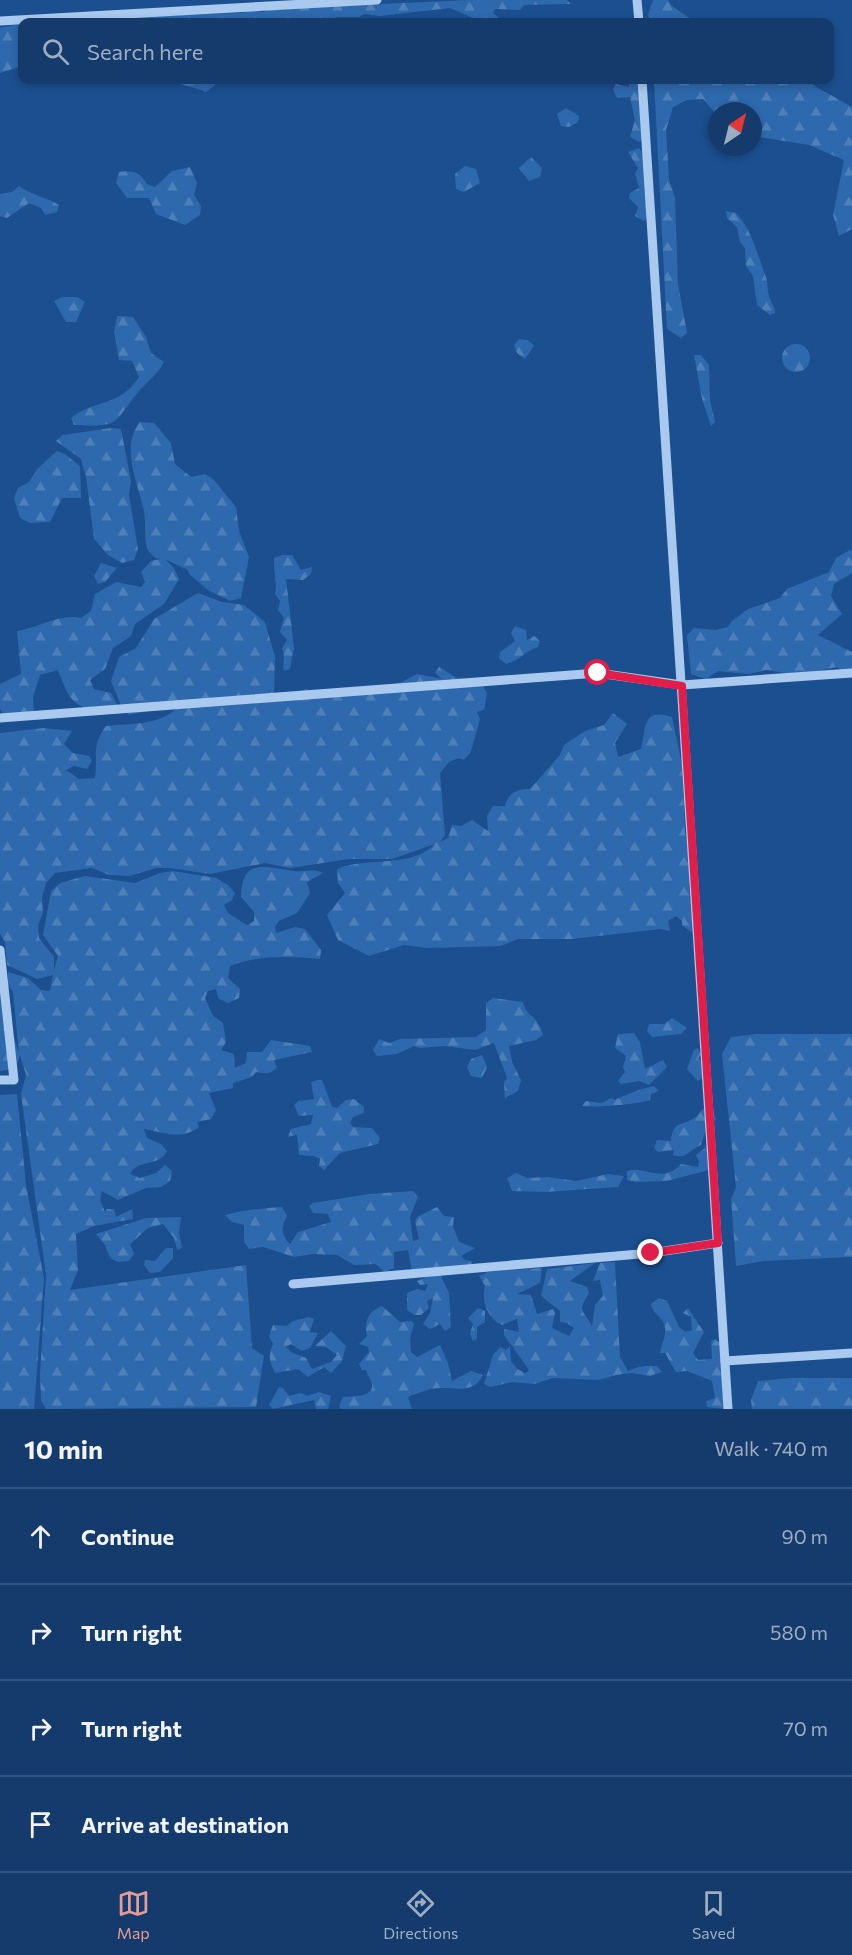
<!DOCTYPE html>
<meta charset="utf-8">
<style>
:root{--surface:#143b6b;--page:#214673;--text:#f1f3f6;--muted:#9dadc1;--line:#33557e;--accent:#e69b98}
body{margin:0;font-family:Commissioner,sans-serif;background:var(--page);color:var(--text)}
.compass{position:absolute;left:708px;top:102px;width:54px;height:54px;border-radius:50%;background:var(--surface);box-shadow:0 3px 9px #0003;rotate:35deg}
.stop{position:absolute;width:18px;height:18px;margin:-14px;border:4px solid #e11d48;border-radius:50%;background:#fff}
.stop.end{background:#e11d48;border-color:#fff;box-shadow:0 2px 6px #0008}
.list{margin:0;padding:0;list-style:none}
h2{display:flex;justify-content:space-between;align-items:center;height:78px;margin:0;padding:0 24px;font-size:26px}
h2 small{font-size:20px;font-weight:400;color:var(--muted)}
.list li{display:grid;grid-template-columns:39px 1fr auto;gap:18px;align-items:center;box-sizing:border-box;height:96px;padding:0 24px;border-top:2px solid var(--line)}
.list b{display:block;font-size:22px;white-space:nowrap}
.list em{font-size:20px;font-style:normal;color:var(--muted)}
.icon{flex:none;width:33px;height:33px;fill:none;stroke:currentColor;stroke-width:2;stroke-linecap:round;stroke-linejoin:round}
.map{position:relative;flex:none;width:852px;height:1409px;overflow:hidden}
.search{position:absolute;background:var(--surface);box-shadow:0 3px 9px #0003;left:18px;right:18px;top:18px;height:66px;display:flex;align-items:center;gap:15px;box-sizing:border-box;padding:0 21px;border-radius:12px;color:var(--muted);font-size:22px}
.sheet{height:462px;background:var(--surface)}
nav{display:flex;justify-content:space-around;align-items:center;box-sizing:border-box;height:84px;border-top:2px solid var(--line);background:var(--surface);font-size:16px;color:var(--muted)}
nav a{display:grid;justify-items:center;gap:3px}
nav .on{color:var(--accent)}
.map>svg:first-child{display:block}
.forest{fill:url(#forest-firs)}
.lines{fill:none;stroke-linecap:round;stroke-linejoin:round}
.minor{stroke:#a9c9ee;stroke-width:9}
.route{stroke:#e11d48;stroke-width:8}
</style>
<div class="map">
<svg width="852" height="1409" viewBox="0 0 852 1409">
<defs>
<pattern id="forest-firs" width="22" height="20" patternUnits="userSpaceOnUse" patternTransform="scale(1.5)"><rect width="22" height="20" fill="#2e69ad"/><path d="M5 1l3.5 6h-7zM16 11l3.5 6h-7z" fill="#4d80b9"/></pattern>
</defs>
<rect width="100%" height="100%" fill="#1b4f8f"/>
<g class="forest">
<polygon points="470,0 567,0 571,4 524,5 520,10 495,9 493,13 504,22 475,22 473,18 450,8 380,16 364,14 359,17 337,17 324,22 72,22 120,17 242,13 251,10 263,12 268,9"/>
<polygon points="653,0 668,0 672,6 695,22 650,22 648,15"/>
<polygon points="15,25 22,27 22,66 0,73 0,28"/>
<path d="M173,80H219L220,81L206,92C195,87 182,87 173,80Z"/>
<polygon points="629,80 640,80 642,140 639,142 630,137 635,120 630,97 617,98 613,89 616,84 629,87"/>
<polygon points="654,80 804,80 852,107 852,229 839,236 833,215 844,160 809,145 753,136 753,111 717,111 717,115 703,99 687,100 673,107 666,130 669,179 675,198 678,284 687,333 681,338 667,329"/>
<polygon points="566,108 579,116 578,122 569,127 561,126 557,114"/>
<polygon points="639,148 646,157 648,218 644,221 635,216 638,207 629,198 630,193 639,188 635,173 638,168 628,152"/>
<polygon points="531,157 542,168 540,177 529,181 519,168"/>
<polygon points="465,166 476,169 480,183 464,192 456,189 455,174"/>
<path d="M190,167L197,183L194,195L201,206L200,215L185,225L156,214L149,198H127L116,183L119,172C132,170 140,172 147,184L155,187L172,171Z"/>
<path d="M19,186C33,196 45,196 59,205L57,212L45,215L41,208L29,203L7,218L0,216V194L12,192Z"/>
<path d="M726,211L736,213C753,232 757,254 766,277C768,283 767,290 769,296C771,303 775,306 775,313L770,315L757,305L753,276L746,266L745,248L740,242L737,227L727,218Z"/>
<polygon points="62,297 77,297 85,302 76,322 66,322 54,301"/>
<path d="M117,316L133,317L146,337L151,353L164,362C158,374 148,381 139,391C112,424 122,427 74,425L71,418C95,399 120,407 139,377L132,361L119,360L114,332Z"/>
<polygon points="519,339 528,340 534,346 525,359 517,353 514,345"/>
<circle cx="796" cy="358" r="14"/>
<polygon points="694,355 701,355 709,365 710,400 715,422 711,426 702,399"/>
<path d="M140,422L154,423L171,443L175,464L191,477L205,474L213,479L236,507L239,531L249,557L241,598L230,601L208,590L189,574L188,570L165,559L174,568L179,579L164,604L135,624L131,636L113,648L105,669L90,680L94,689L111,693L119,708C78,711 72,709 58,670L40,675L33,697L34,714L5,717L0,709V684L21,674L17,631C38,628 61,613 81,618L91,611L95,594L116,582L141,587L145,582L141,572L151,561L160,559C155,558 149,554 147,548C144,536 146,523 144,511C138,484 120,446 140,422Z"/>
<polygon points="111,428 121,429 131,481 129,495 138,549 134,560 122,563 108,555 94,539 86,477 81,459 56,441 63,435"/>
<polygon points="57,451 65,454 80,466 81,498 62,498 50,522 30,523 20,518 14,498 18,488 29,482 37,469"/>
<polygon points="850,550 852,551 852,573 834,584 831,596 842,614 818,635 852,652 852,678 837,667 798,675 767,670 748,674 718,671 706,679 691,674 687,635 694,628 716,630 728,627 732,621 748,609 780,598 787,589 829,572 836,558"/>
<path d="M282,555H292L301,570L312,567L311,574L303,580L286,579L294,648L290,669L284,671C282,663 286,657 282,648L287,640L280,632L284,618L278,610L280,601L275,594C278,582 273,571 274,558Z"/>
<polygon points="101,563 117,568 105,582 98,584 94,576"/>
<path d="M198,593L222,602L244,605L265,622L275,657L274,694L289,695L306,689L314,692L377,688L402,682L417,674L442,679L435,673L439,667L457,678L480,681L487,693L484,710L477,712L480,719L471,751L464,760L459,758L449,762L440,773L445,835L440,842L448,838L452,825L461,826L472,820L488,831L487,816L493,806H505C508,793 517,789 530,789L560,755L564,745L585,731L604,725L613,713L627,724L615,743L618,757L641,749C646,729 642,707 672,717L682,765L685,832L692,874L689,886L694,924L691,932L682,925V921L676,916L668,921L670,931L660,929L572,939H518L501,946L426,948L404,945L369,956L338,940L327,915L345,893L338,883L337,869C367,856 410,869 435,844L392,859H349L290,868L265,863L210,874L170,868H156L130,876L109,875L92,868L55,873L46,883L42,898L43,913L38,925L39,938L54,957V970L58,956L43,935L51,891L60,883L85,876L135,883L160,873L173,871L216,878L228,885L235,893L232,900L224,905L228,913L247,925L254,921V912L241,897C242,856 266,868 295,871C306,872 313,868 323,873L307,882L310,893L297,913L279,921L275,927L276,933L295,927L305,929L321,950L320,959C290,956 258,955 230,966L228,978L240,989L239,998L228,1003L218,998L216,989L208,991L205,998L213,1016L223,1023L226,1042L221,1050L234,1054L235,1068L246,1063L247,1052H262L271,1040L310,1046L312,1052L274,1060L277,1067C271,1075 265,1073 256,1072L252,1077L233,1083V1088L209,1093L216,1110L211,1119L197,1122L199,1127C181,1141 163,1132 144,1129L147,1138L161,1144L167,1151C158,1168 138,1158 130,1174L140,1178L156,1173L165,1165L172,1171L170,1181L161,1187L146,1188L118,1200L102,1191L100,1200L105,1212L107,1209H114L116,1217L132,1209L133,1219L94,1226L76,1234L78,1270L70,1290L246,1265L252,1348L264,1356L256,1407L46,1409L41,1400L40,1374L46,1275L21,1094L26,1075L20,1055L15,1069L0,1071V951L6,999L12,1016V1031L19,1054L13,992L8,985V972L28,978L41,990L50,991L53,975L37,979L7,965L5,942L0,934V733L44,728L72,731L64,744L73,753L89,756L92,761L87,769L74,766L66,770L79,779L95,778C98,754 91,746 106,726C131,723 157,726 176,709C170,707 136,713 129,715L121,706L111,681L119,657L136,648L154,619Z"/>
<path d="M515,626L526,630L527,640L534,636L540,641L538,647C525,651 519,661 506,664L499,658L500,652L515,641L511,633Z"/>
<path d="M493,998L523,1002C526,1017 538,1015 543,1035L536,1040L509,1046L512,1062L521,1080L518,1091L505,1098L504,1082L507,1078L494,1043L475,1050L444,1046L420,1048L414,1046L397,1054L377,1056L373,1050L379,1039L389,1043L400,1039L476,1037L486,1030V1003Z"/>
<polygon points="672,1018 687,1028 681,1034 652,1037 647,1031 649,1024 664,1024"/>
<polygon points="634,1033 640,1042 645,1069 663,1060 667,1067 649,1085 639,1081 621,1084 618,1081 625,1072 623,1067 626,1056 615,1048 618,1034"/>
<polygon points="756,1034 852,1034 852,1257 763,1261 736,1266 731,1199 736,1187 722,1054 731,1037"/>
<polygon points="698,1048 701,1054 698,1059 702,1062 703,1078 698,1081 687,1069 694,1050"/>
<polygon points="482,1055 487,1067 482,1078 471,1076 467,1067 471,1059"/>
<polygon points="318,1080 322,1080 332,1107 337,1108 346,1100 354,1099 364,1107 364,1113 353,1117 350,1123 353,1127 372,1128 380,1138 378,1144 340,1153 324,1170 319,1166 320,1159 314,1156 299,1155 297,1135 288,1137 291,1129 311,1124 313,1115 299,1116 294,1105 298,1101 314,1099 311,1082"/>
<path d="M654,1086L659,1091L651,1094L650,1100C641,1104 592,1108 582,1106L586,1101L602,1103L611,1098L615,1100C631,1093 636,1090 654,1086Z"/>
<polygon points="17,1094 26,1185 44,1278 34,1409 0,1409 0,1095"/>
<path d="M704,1108L713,1110L716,1120L708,1123L701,1145C689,1149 688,1160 673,1155L674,1150L658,1152L654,1148L657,1140L671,1141C673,1118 684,1128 698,1115C700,1113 701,1110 704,1108Z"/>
<path d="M708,1141L709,1170L667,1181L636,1182L627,1180V1171C645,1165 662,1185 681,1164L698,1167L699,1162L696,1155L705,1148Z"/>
<polygon points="516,1173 527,1178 548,1177 576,1181 608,1174 624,1176 618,1187 545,1192 512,1191 507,1178"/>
<path d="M413,1191L418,1197L410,1217L413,1241L419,1239L415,1222L417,1217L437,1207L444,1216L454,1217L453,1226L459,1242L475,1248L461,1256L465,1260L472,1261V1265L412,1272L408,1250L394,1252V1268L385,1272L375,1264L354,1265L337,1255L313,1254L294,1257L263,1247L249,1249L244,1242V1225L232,1222L225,1215C244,1210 263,1208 282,1207L287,1216C281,1227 281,1235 290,1244L298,1232L331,1222L328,1214L313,1213L309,1206L313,1203L369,1194Z"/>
<polygon points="181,1217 179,1233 182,1248 177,1250 174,1238 163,1224 148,1228 130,1244 134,1254 129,1261 118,1262 110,1258 105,1245 96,1234 146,1218"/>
<polygon points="166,1248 173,1248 173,1258 160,1272 150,1273 144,1265 145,1260 155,1261"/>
<path d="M615,1262L620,1357L628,1371C637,1366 647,1365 657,1366L662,1372L650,1376L631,1373L616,1375L599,1380L553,1378L534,1384L512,1382L490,1387L484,1384L493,1355L500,1347L506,1350L510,1346L511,1361L517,1369L526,1373L529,1370L504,1335V1329L519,1332L517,1319L502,1325C487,1318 481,1301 485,1286L479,1276L487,1272L542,1268L540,1283L517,1294L531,1295L537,1314L553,1309L555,1313L552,1328L569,1336L574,1328L567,1323L560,1322V1311L541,1296L547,1269L595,1263L570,1281L587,1287L589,1293C577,1313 582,1308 592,1326L595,1305L603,1296L600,1280L593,1281L600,1263Z"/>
<polygon points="440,1274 449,1293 451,1327 445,1331 440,1324 430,1329 423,1324 430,1313 433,1298 427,1301 429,1308 421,1315 414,1315 407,1310 407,1293 417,1289 425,1291 428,1284 420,1285 417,1281 431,1275"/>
<path d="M659,1298L667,1301L679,1327L686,1332L692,1330L691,1317L683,1313L688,1308L704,1332L693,1353L698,1360L712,1359L711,1341L715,1339L720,1343L726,1409L707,1407L706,1401L715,1398L712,1381L687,1371L676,1372L665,1353H660C661,1343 668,1336 664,1324C661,1316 652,1313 651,1304Z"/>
<path d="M382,1306L400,1322L411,1321L414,1324L410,1339L411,1352L417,1357L440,1345L448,1363L452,1381L471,1371L483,1375C473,1397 449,1385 431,1389C423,1391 415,1394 408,1397L412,1409H341L339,1406L343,1397C351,1396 374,1398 372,1384C371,1379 367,1375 366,1370H362L359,1364L369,1352L368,1347L359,1344L367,1336C364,1322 368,1311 382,1306Z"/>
<polygon points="478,1308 485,1311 485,1322 477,1327 477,1339 473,1341 470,1334 473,1324 468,1318"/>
<path d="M309,1317L314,1319L310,1332L318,1333L310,1348L302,1351L291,1344L286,1347L291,1352L306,1358L312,1369L331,1362L337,1355L326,1347L315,1346L331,1331L346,1346L342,1361L331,1373L324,1367L308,1377L298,1369L275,1373C270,1362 267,1356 273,1344L269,1336L273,1325L287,1326L293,1321Z"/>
<polygon points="790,1378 852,1378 852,1409 752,1409 751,1400 758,1381"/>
<polygon points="279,1387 283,1388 289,1396 301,1393 307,1396 319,1392 331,1396 328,1409 316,1409 314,1400 273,1409 269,1405"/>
</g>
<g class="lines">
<g class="minor">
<polyline points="637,0 639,22"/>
<polyline points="0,21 377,0"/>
<polyline points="642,80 728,1409"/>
<polyline points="0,718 598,673 682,685 852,673"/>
<polyline points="0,950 14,1080 0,1080"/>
<polyline points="293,1284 651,1253 718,1243"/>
<polyline points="725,1361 852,1353"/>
</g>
</g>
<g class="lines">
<polyline class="route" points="598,673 682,686 718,1243 651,1253"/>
</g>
</svg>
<svg class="compass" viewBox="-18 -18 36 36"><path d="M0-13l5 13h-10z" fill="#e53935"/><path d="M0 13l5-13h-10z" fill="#9dadc1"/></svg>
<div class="stop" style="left:598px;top:673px"></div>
<div class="stop end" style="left:651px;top:1253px"></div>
<div class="search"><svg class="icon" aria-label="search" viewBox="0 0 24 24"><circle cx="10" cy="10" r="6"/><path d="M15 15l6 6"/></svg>Search here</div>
</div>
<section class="sheet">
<h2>10 min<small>Walk · 740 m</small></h2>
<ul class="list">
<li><svg class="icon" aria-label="ahead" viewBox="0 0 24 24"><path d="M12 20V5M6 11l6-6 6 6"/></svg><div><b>Continue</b></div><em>90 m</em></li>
<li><svg class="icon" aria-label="right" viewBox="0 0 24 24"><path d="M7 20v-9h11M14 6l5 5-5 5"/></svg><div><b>Turn right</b></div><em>580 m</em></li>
<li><svg class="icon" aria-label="right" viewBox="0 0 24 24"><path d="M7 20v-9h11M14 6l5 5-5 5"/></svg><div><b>Turn right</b></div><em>70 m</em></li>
<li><svg class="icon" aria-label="arrive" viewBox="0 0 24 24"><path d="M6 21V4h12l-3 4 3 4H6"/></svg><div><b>Arrive at destination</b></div></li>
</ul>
</section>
<nav>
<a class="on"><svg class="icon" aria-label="map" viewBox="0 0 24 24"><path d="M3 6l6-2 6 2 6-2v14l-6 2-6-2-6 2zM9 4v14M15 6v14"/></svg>Map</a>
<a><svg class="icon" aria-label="directions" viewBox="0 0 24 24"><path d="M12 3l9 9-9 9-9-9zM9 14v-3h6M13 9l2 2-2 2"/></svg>Directions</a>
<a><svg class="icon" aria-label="saved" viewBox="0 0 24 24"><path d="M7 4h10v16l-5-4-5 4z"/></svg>Saved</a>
</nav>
